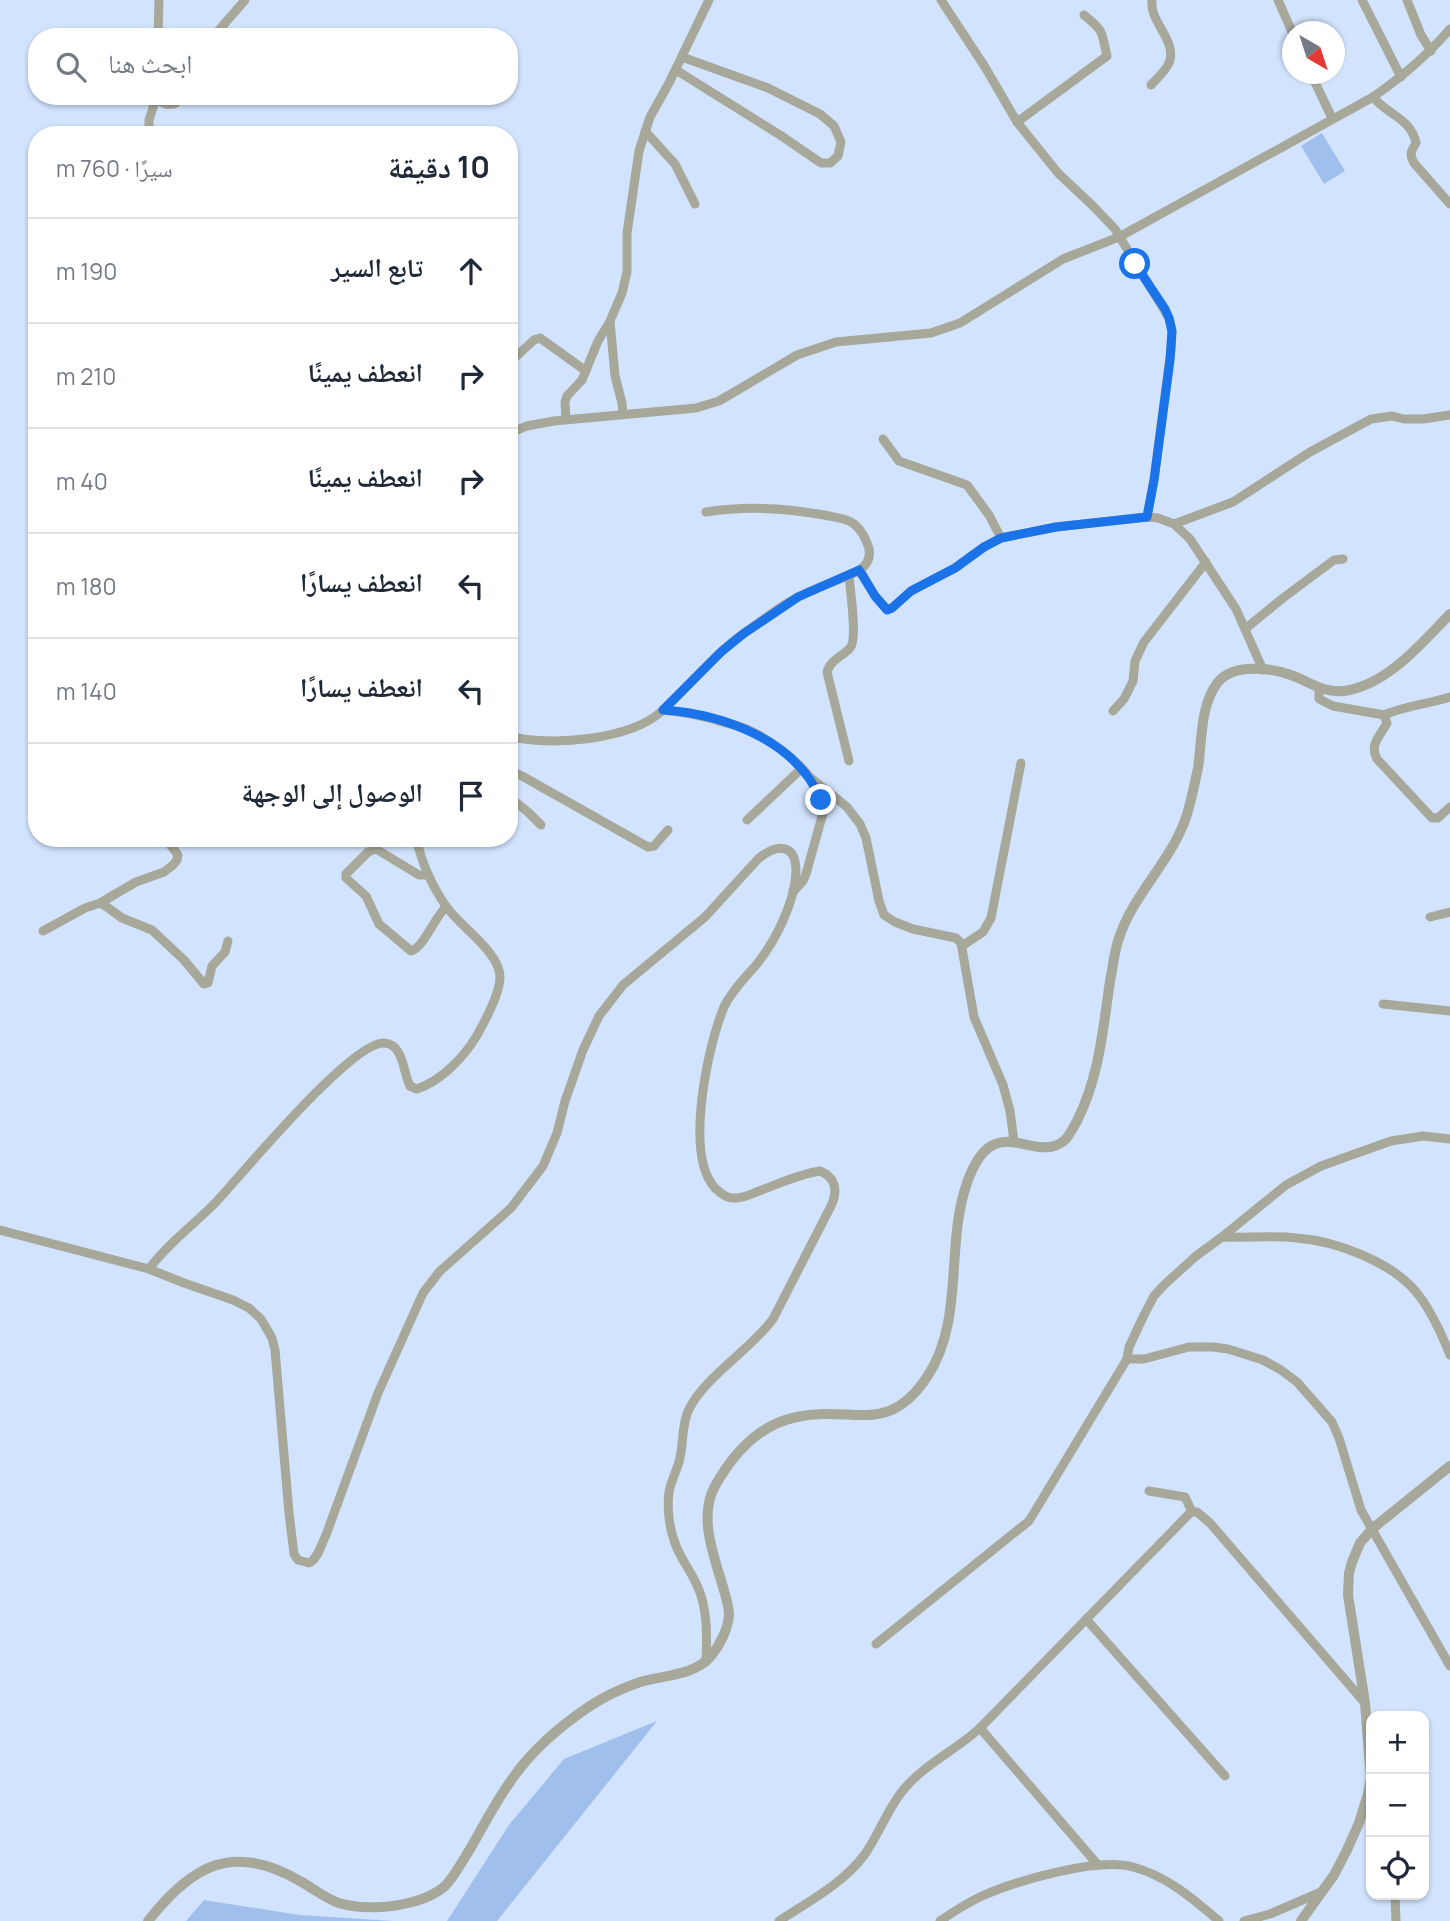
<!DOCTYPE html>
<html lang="ar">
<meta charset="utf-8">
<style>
:root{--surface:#fff;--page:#f6f6f7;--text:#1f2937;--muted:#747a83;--line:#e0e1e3}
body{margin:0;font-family:Manrope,"Noto Naskh Arabic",sans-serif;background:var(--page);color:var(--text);direction:rtl}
.controls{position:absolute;right:21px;bottom:21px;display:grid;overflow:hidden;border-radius:14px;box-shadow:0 2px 5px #0004}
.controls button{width:63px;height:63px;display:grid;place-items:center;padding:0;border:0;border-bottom:2px solid var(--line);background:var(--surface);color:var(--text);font:35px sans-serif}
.compass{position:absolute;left:1282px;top:21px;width:63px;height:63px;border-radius:50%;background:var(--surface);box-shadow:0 2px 5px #0004;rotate:141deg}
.stop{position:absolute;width:21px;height:21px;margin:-16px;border:5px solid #1a73e8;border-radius:50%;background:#fff}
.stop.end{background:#1a73e8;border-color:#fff;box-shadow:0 2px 7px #0008}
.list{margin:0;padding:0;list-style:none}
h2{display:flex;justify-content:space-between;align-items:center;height:91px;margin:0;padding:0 28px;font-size:30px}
h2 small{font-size:23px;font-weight:400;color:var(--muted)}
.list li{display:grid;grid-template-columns:46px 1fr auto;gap:21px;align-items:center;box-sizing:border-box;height:105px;padding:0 28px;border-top:2px solid var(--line)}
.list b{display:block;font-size:26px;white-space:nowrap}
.list em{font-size:23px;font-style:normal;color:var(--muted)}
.icon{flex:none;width:38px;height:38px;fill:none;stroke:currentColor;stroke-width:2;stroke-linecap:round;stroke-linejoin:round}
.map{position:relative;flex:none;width:1450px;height:1921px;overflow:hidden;direction:ltr}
.search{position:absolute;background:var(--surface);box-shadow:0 2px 5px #0004;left:28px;top:28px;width:490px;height:77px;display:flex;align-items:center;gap:18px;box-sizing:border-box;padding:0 24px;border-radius:28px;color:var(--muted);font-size:26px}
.panel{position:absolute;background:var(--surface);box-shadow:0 2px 5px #0004;left:28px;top:126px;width:490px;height:721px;border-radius:28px;direction:rtl}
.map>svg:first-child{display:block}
.green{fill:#a0bfed}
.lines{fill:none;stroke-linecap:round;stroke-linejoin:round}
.minor{stroke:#a7a79a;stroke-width:9}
.tertiary{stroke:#a7a79a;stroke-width:10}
.route{stroke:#1a73e8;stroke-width:9}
</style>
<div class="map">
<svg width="1450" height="1921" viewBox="0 0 1450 1921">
<rect width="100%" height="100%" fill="#d1e3fd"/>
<g class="green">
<polygon points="1322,133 1345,171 1324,184 1301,146"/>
<polygon points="657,1721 497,1921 447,1921 509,1825 564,1759"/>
<polygon points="204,1900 300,1915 393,1921 186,1921"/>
</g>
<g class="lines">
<g class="minor">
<polyline points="1278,0 1292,32"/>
<polyline points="1362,0 1401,77"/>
<polyline points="1407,0 1421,35 1431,51"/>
<polyline points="158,37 159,0"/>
<polyline points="213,37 245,0"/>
<polyline points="676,70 780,135 821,163 830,163 838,156 841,142 834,126 820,114 768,88 682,57"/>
<polyline points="1311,74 1332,118"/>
<path d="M1151,85C1157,78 1165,72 1169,63C1178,41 1149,22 1152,0"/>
<path d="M156,96C160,104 169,106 176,103L180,96"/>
<path d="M1373,97C1386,114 1411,118 1416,143C1411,151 1409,154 1414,163L1450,204"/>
<path d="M1017,122L1107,56C1101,31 1105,32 1084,15"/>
<polyline points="645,131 675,164 695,204"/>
<polyline points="149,135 149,120 156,98"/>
<polyline points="509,363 534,340 540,338 586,371"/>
<polyline points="623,414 622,403 615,376 610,321 622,293 627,272 627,233 639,151 650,117 669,83 709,0"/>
<polyline points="566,419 565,402 567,396 582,380 598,341 609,323"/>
<path d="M509,433L527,426L554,421L696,408L719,401L797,355L836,342L931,333L960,323L1063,259L1119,237L1373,97C1402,77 1427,56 1450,29"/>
<polyline points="883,439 899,461 967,485 989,515 1001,538"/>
<polyline points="1147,517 1158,518 1174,524 1190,539 1236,609 1263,670"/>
<polyline points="1174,524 1233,502 1310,452 1371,419 1392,416 1404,419 1423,419 1450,415"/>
<polyline points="860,570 875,596 887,609 892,608 911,591 955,568 984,547 1001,538 1056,527 1147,517 1154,480 1171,349 1172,332 1169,318 1115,229 1093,206 1058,173 1017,122 985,67 941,0"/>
<polyline points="1245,629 1283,598 1334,560 1343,559"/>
<path d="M1319,688V699L1333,706L1384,715L1387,723C1380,737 1369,744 1377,759L1432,818H1438L1450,807"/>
<path d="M663,710C685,712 705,716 726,723C733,725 740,726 747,729C775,742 826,778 823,813L806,874L803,881L793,892"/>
<polyline points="1113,711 1124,699 1133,681 1135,661 1144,642 1206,562"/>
<path d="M1384,715C1405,706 1428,704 1450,697"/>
<path d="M509,736C550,747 630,740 662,711C690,686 713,655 743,634C759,623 780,606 796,598C816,587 839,581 860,570C869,563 872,554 867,543C864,535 858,526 851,522C843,518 833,517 824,515C786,508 745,506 706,512"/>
<path d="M849,761L827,672C830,660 842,657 850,648C858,639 850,590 849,576"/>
<polyline points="509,770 522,776 648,847 654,846 668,830"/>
<polyline points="811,778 847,807 860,824 866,838 879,901 884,915 895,922 913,929 956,938 961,943 974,1017 1003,1085 1010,1111 1014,1141"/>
<polyline points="509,797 528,812 541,825"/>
<polyline points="747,820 801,769"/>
<path d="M428,875H419L376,849L368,852L346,874V878L366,896L379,924L411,951C424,947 434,918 446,907"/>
<polyline points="100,903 107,907 122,918 152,930 184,960 204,984 208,983 212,966 225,952 228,941"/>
<polyline points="1430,917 1450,912"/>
<polyline points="43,931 85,908 100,903 136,882 164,872 173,865 177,860 178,855 165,838"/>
<polyline points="962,946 983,932 991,918 1021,763"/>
<polyline points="1383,1004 1450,1011"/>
<path d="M0,1230L149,1269L184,1283L233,1300L249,1308L261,1319L272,1338L275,1350L289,1513L294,1554L298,1560L309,1563C318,1559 321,1545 326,1535L378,1393L423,1293L440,1271L511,1208L543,1166L557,1133L565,1101L583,1050L599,1016L623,985L705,917L758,859C777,843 796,843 796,872C795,902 775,942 756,965C745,978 732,990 724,1007C708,1045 684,1155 715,1188C720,1193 726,1198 733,1198C742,1199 751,1194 759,1191C778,1184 799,1174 820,1171C835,1177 838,1190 832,1204L773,1319C751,1349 704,1378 689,1409C681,1425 684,1444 679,1462C676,1472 671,1481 669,1492C667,1507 669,1526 674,1540C678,1555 689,1568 696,1583C708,1607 707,1636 706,1662"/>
<path d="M1222,1237C1247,1238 1272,1235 1297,1238C1336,1241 1392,1262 1417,1293C1430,1309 1442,1335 1450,1355"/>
<path d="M149,1269C168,1243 195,1224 217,1201C243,1173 351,1042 384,1043C404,1044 403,1073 410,1086L417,1089C441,1081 463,1058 476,1037C484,1023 500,994 500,977C500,952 460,927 446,906C431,885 422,863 416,838"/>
<polyline points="1127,1359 1144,1359 1189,1347 1213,1347 1228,1349 1263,1360 1281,1370 1297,1382 1332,1422 1339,1438 1361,1510 1450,1666"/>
<polyline points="1149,1491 1185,1497 1192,1512"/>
<polyline points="1086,1619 1225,1776"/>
<polyline points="876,1644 1029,1521 1127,1359 1129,1347 1144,1315 1154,1296 1164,1285 1196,1256 1222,1237 1286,1185 1321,1166 1391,1141 1423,1136 1450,1139"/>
<polyline points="980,1728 1098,1865"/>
<polyline points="1395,1895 1396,1921"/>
<path d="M779,1921C808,1902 844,1883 865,1854C879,1834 888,1808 904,1789C925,1764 956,1750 980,1728L1191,1512H1197L1210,1523L1365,1703"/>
<path d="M940,1921C953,1912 967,1903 982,1896C1016,1881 1097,1857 1133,1867C1167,1876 1193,1899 1219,1921"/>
<polyline points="1244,1921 1270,1914 1321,1892"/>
</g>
<g class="tertiary">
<path d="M148,1921C192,1865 233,1842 300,1881C313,1888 324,1898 339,1903C362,1910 392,1908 416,1901C426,1898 437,1893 445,1886C453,1878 458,1868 464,1859C480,1833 493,1806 510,1782C530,1752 560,1726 590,1706C605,1696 623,1688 640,1682C664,1675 694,1676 711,1656C720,1645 728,1629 729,1615C729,1608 727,1601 725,1594C716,1561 697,1518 715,1486C733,1454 760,1424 797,1417C853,1405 887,1437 927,1377C965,1320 945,1245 967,1183C994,1105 1034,1167 1065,1140C1069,1136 1074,1126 1077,1121C1099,1078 1103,1029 1110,981C1113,967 1114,952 1119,938C1134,892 1175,858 1188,811C1192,797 1195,782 1198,768C1202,741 1200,705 1218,682C1234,663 1271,668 1291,675C1310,682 1323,693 1344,691C1387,685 1421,644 1450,614"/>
<polyline points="1301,1921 1334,1875 1346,1852 1359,1823 1368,1794 1371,1778 1365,1703 1348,1595 1349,1573 1352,1562 1360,1543 1372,1529 1450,1466"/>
</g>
</g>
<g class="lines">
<path class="route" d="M821,800C796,740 723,714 663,710L721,652L743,634L798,597L859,570L875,596L887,610L892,608L911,591L955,568L984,547L1001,538L1056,527L1147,517L1154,480L1170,360L1172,331L1169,318L1165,309L1135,264"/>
</g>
</svg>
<div class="controls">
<button>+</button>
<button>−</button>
<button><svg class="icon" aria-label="locate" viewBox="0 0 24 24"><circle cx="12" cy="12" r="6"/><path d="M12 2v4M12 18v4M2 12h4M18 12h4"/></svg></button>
</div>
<svg class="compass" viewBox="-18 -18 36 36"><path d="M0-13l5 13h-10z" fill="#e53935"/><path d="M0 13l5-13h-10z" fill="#747a83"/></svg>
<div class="stop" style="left:1135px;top:264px"></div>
<div class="stop end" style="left:821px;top:800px"></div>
<div class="search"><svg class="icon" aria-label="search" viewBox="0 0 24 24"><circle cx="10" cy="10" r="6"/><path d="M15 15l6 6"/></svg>ابحث هنا</div>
<section class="panel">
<h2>10 دقيقة<small>سيرًا · 760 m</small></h2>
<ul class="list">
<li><svg class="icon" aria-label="ahead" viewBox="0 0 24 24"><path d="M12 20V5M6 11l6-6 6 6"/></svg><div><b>تابع السير</b></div><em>190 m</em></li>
<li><svg class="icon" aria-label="right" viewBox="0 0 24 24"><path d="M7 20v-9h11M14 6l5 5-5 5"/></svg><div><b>انعطف يمينًا</b></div><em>210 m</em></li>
<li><svg class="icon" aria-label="right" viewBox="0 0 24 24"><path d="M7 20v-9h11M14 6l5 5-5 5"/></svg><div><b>انعطف يمينًا</b></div><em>40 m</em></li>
<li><svg class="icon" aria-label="left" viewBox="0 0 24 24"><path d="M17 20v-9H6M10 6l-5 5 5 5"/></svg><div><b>انعطف يسارًا</b></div><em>180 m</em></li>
<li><svg class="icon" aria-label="left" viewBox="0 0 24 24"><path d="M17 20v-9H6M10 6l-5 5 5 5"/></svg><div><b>انعطف يسارًا</b></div><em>140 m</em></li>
<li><svg class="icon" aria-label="arrive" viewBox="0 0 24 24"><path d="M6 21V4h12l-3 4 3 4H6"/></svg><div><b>الوصول إلى الوجهة</b></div></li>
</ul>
</section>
</div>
